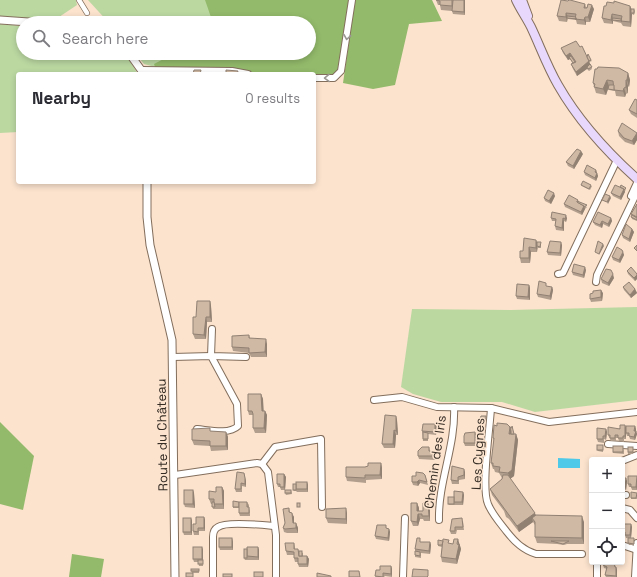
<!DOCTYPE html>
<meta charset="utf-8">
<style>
:root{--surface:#fff;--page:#f2f2f3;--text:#2b2b33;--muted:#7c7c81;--line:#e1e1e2}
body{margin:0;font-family:"Space Grotesk",sans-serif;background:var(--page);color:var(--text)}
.controls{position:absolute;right:12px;bottom:12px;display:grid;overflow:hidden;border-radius:4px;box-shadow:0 2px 6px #0003}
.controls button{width:36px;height:36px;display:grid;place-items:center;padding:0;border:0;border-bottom:1px solid var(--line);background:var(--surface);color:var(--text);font:20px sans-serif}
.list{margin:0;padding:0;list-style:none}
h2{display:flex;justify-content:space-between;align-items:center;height:52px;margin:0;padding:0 16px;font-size:17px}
h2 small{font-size:13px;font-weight:400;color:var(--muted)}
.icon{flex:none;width:22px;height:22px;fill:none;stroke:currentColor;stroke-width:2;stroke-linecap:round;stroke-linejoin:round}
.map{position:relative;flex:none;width:637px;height:577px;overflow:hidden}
.search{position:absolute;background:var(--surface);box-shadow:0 2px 6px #0003;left:16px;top:16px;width:300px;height:44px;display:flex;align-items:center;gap:10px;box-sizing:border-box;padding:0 14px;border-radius:22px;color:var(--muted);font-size:15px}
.panel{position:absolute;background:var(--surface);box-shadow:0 2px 6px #0003;left:16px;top:72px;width:300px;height:112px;border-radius:4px}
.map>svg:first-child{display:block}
.green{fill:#bbd8a1}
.forest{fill:#93ba6b}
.water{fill:#4fc9e8}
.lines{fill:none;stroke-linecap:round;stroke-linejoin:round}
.pedestrian-casing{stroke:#836e5c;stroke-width:6}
.minor-casing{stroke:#836e5c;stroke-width:8}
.tertiary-casing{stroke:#836e5c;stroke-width:9}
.secondary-casing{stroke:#836e5c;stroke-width:10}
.pedestrian{stroke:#fff;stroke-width:4.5}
.minor{stroke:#fff;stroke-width:6}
.tertiary{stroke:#fff;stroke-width:7}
.secondary{stroke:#e7d8fc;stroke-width:8}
.wall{fill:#b29e8d}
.shaded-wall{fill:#918173}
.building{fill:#cfb8a4;stroke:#918173}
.oneway{stroke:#9a9692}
.labels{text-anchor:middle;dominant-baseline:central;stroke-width:3;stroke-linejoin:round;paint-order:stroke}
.street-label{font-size:13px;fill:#352c24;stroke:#fbe3ce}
</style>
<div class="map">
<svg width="637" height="577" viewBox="0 0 637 577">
<rect width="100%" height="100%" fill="#fbe3ce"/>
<g class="green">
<polygon points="0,0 76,0 77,5 53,21 0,17"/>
<polygon points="88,0 349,0 314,74 262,74 227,68 155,67 144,64 135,53 309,53 309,23 109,23"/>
<polygon points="0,24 23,26 23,53 125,53 138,74 18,74 18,132 0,133"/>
<polygon points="637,307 637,400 535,412 502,402 441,402 413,394 401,387 412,309 510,310"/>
</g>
<g class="forest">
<polygon points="205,0 349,0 339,70 332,76 262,74 227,68 155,67 154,64 175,53 309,53 309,23 213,23"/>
<polygon points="355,0 432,0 442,21 409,24 395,85 373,89 343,83"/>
<polygon points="0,422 34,456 23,510 0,504"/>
<polygon points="72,554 104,559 101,577 69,577"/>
</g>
<polygon class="water" points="558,458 580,459 580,468 558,468"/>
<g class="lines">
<defs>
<polyline id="pedestrian" points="79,0 87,13"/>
<g id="minor">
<polyline points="142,70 232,71 248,74"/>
<polyline points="314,78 334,78 341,71 352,0"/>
<polyline points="631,196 637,183"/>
<polyline points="558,274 563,273 617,160"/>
<polyline points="596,282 597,275 637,192"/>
<polyline points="212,329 211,356 246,357"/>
<path d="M173,357L211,356L237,404L238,426C229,435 209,430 197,429"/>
<polyline points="374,400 402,397 437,407 491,408 549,422 637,412"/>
<path d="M491,408C490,428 481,488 488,504C492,514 500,523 507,532C515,542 523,550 536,554H582"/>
<polyline points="608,444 637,446"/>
<polyline points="622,461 637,455"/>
<polyline points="262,464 275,447 321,439 322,507"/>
<polyline points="175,475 257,463 262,464 268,472 276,535 276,577"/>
<polyline points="622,495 626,495"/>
<polyline points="622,508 630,510 637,518"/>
<path d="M439,520C438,482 456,445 454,407"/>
<polyline points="622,545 637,550"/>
<path d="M213,577V537C213,533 214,529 218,527C226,521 263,525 274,526"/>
<polyline points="403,577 405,518"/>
<polyline points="597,577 597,562"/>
<polyline points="635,577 637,543"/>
</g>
<g id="tertiary">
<polyline points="0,20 43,23"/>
<polyline points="129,53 144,74"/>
<polyline points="147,182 147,217 150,245 172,340 175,577"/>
</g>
<g id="secondary">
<path d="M516,0C520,9 526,17 531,27C540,46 547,66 558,85C578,120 607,152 637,179"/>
<polyline points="522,0 528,16"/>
</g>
</defs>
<use href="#pedestrian" class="pedestrian-casing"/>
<use href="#minor" class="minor-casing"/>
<use href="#tertiary" class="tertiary-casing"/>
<use href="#secondary" class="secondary-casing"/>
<use href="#pedestrian" class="pedestrian"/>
<use href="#minor" class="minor"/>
<use href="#tertiary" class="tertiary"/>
<use href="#secondary" class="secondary"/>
</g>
<g class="wall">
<polygon points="436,0 465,0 465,15 453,14 452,11 441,10 440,5 438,5"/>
<polygon points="585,4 586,7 594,9 590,22 586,22 586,25 577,24 576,20 568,19 567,22 559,21 557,16"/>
<polygon points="606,6 630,6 631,9 634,9 635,11 634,15 632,14 631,27 623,26 621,23 613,21 613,24 604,23 602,18"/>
<polygon points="561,48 587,57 591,60 592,61 589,62 592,69 589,71 587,69 577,76 573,69 571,64 573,63 570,59 568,60 563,53"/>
<polygon points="628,73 630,80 629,87 628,86 628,93 626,94 625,97 616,96 615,91 609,90 608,89 606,95 596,93 593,83"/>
<polygon points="637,100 637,118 631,114 629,110"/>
<polygon points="618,131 637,133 637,140 634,145 625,142 619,136"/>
<polygon points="583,154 574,169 568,166 566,162"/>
<polygon points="596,170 598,176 596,181 585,175 584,172"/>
<polygon points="581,185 592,186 590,190 582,186"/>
<polygon points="626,189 621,200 613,196 611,193"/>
<polygon points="555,196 551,204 545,201 544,198"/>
<polygon points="578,200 578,201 587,207 585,209 582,215 565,207 564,204"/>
<polygon points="637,204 637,221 632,219 631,214"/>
<polygon points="551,218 567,218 566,222 564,221 564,231 556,230 555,226 556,221 552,221"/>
<polygon points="611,218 612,221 609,227 603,224 602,228 595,225 593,222"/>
<polygon points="632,229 634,232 630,242 623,238 622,235"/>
<polygon points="536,240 537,243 541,244 541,248 538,248 537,252 531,252 530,263 521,263 520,258 523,251"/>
<polygon points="562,245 561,256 548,255 547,252"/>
<polygon points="622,250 624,255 620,263 613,260 612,257"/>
<polygon points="586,270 584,278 573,275 572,272"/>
<polygon points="627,271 637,274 637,279 635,281 628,274"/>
<polygon points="614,278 609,286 602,283 601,279"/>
<polygon points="529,285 530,288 530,300 517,299 516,296"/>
<polygon points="548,286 547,286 552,287 553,290 551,300 538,297 537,294"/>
<polygon points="623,287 635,289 637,293 631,298 624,290"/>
<polygon points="603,293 602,301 591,302 590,299"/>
<polygon points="210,301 211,306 212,322 207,322 206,339 195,339 193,334 196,317"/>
<polygon points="249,335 250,338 267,344 267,357 251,357 249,353 233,351 232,347"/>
<polygon points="261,394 263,399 263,411 265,411 267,415 266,433 255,433 253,428 253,415 249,415 248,411"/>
<polygon points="396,416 397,420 398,435 396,435 395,448 384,448 382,444"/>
<polygon points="486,416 486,421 481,421 480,419"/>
<polygon points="435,424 437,427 436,435 428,434 428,441 423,441 422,431"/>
<polygon points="625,425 626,428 635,426 637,434 635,440 630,439 629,436 627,436 626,433 626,439 624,439 624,442 619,441 618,438 616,438 616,441 611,441 608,435"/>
<polygon points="606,429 607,432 606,440 604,439 604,443 598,442 597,439"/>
<polygon points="211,431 226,432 228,437 228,450 211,451 210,446 194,445 192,440"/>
<polygon points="514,434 516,434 518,440 514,476 510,479 536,515 584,522 584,544 567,544 564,545 557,544 537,543 535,537 535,525 533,522 519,532 509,519 506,517 504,511 492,495 490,489 502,479 502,478 499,473 495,472 494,469 493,469 491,463 494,441 493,438"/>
<polygon points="476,435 476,446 465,446 464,443"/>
<polygon points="623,446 624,454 613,453 613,452"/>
<polygon points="429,447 430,451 435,455 435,460 419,459 418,456"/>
<polygon points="603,447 603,452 598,451 597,450"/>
<polygon points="633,447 633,454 628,454 628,452"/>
<polygon points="381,463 382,468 382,479 366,480 366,483 347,481 346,477 365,467"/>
<polygon points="465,472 465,479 459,480 459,484 452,484 451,480"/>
<polygon points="244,473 246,481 246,487 242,486 242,492 236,492 235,489"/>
<polygon points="284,474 286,477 285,490 281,490 280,487 278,487 277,484"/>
<polygon points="425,475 428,485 420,483 418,486 413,485 412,482 416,476"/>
<polygon points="622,478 627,481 626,490 624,489 624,492 622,492"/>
<polygon points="637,478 637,490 632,490 631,487 629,487 628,484"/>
<polygon points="307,482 308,485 308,492 297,492 296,491 294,491 293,490 296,484"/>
<polygon points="222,487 224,491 224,509 213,509 212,504 211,504 209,499 216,492"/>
<polygon points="193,490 194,493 195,508 185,507 184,504"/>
<polygon points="291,490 292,494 286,495 285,493"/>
<polygon points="463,492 464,495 463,505 449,505 448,504 454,497"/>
<polygon points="637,493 637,499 631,499 631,498"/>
<polygon points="247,502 249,505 249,507 250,511 250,516 240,516 239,513 239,508 233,508 233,507"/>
<polygon points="417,503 419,508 419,511 423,511 430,508 430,521 424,521 423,519 420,519 418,526 413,526 411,521"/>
<polygon points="289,508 290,512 294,517 294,523 296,523 298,528 298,533 287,533 284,532 283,528 285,523"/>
<polygon points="347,513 347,524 328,523 326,518"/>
<polygon points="204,517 205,520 205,531 199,531 199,535 194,535 193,531 196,524"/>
<polygon points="191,518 192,521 192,535 184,535 183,532"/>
<polygon points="463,521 464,530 457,530 456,534 451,534 450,531"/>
<polygon points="631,524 632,527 631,538 626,538 625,535 623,535 622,538 622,525"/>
<polygon points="387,528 389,529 390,532 389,541 376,539 375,536"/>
<polygon points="232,538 233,542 233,550 220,550 219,547"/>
<polygon points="634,538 634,545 629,545 628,543"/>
<polygon points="421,542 430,542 431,545 430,554 421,553 421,558 415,557 415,549"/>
<polygon points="294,543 295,547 295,549 303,553 303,556 307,556 309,559 308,567 299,567 298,564 298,562 295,562 294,558 294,555 287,555 286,551"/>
<polygon points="450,544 460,544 460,546 461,549 457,564 442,562 441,557 442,547 438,546 438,545"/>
<polygon points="202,547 203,550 203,566 199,566 198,562 194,562 193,559"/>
<polygon points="258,547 259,550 259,560 245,560 244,558 247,549"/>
<polygon points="603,562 614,562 615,567 616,567 617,570 617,577 606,577 605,575 607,569 604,568 603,565"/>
<polygon points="391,566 392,569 392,577 385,576 384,577 375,577 380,570"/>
<polygon points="191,571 199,571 199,573 192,573"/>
</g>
<g class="shaded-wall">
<polygon points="464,0 465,0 465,15 464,12"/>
<polygon points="592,5 594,9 590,22 588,17"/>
<polygon points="630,6 632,10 631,13 632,14 631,27 630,22"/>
<polygon points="566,13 568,17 567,18 567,22 566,17"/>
<polygon points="612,14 613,19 612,20 613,21 613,24 611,20"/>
<polygon points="585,17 586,22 586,25 584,20"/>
<polygon points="570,53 572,58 568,60 566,56"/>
<polygon points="589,61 591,66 577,76 576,72"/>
<polygon points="628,73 630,80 629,87 627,80"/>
<polygon points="607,80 609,86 606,95 603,89"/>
<polygon points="626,80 628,86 628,93 626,87"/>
<polygon points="624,88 626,94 625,97 623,91"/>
<polygon points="637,133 637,140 634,145 632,141"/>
<polygon points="581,151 583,154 574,169 573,166"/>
<polygon points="596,170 598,176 596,181 595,178 595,172"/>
<polygon points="624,189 625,192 621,200 620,197"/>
<polygon points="554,193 555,196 551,204 549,201"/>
<polygon points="610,196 611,198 608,204 607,202"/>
<polygon points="584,206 585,209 582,215 581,212"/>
<polygon points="566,215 567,218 566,222 565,219"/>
<polygon points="563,218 564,221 564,231 562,228"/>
<polygon points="611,218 612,221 609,227 608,224"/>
<polygon points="602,221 603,224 602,228 600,225"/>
<polygon points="632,229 634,232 630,242 629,239"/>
<polygon points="536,240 538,245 537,246 537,252 536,248"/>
<polygon points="561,242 562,245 561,256 560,253"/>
<polygon points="603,244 604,246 599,255 599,254"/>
<polygon points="529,247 531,252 530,263 529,258"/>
<polygon points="623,252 624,255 620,263 619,260"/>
<polygon points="585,267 586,270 584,278 583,275"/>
<polygon points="613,274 614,278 609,286 608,283"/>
<polygon points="637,275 637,279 635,281 634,278"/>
<polygon points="529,285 530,288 530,300 528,297"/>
<polygon points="552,287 553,290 551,300 550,296"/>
<polygon points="635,289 637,293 631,298 630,295"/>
<polygon points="601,290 603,293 602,301 601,297"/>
<polygon points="210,301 211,306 212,322 210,317"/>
<polygon points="206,317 207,322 206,339 204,335"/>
<polygon points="266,339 267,344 267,357 265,352"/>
<polygon points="261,394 263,399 264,415 262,411"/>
<polygon points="265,411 267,415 266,433 264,428"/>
<polygon points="396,416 397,420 398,435 396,431"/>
<polygon points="435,424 437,427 436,435 435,432"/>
<polygon points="625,425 626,428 626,439 625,436"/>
<polygon points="635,426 636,429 636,432 636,431 637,434 635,440 634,437"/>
<polygon points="510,427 512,433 512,434 509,434"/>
<polygon points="606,429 607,432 606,440 605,436"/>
<polygon points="394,430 396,435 395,448 393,444"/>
<polygon points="226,432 228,437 228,450 226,446"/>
<polygon points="475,432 476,435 476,446 475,443"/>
<polygon points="516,434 518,440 514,476 510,479 508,473"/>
<polygon points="381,463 382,468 382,479 380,475"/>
<polygon points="464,469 465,472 465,479 464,475"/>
<polygon points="284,474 286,477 285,490 284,487"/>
<polygon points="637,476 637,490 636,487"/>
<polygon points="245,478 246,481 246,487 245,484"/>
<polygon points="626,478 627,481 626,490 625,487"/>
<polygon points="419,480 420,483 418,486 417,482"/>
<polygon points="307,482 308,485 308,492 307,489"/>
<polygon points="222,487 224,491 224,509 223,504"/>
<polygon points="193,490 194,493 195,508 193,504"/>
<polygon points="463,492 464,495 463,505 462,502"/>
<polygon points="417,503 419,508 419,515 420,519 418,526 417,522"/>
<polygon points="428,503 430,508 430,521 429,516"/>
<polygon points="346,508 347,513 347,524 346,519"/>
<polygon points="292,513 294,517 294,528 293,523"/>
<polygon points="535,513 537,519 532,518 533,522 519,532 517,526"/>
<polygon points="582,516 584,522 584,544 582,538"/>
<polygon points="204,517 205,520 205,531 204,528"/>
<polygon points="191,518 192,521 192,535 191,532"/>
<polygon points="296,523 298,528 298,533 296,528"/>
<polygon points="631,524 632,527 631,538 630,535"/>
<polygon points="389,529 390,532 389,541 388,538"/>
<polygon points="232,538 233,542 233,550 232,547"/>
<polygon points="458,539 461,549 457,564 456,559"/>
<polygon points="430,542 431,545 430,554 429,551"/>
<polygon points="202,547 203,550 203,562 202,559"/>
<polygon points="258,547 259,550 259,560 258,557"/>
<polygon points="307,556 309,559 308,567 307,564"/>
<polygon points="391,566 392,569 392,577 391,574"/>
<polygon points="616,567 617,570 617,577 616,577"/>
</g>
<g class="building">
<polygon points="436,0 452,0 452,6 440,5 440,1"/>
<polygon points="453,0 464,0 464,12 452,11"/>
<polygon points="561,0 568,1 569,0 570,0 585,4 584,8 587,8 588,4 592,5 588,17 585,17 584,20 575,19 576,14 566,13 566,17 557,16"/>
<polygon points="614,1 630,6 630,22 621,21 622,16 612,14 611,20 602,18 604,6 606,6 607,2 614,3"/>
<rect x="631" y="9" width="3" height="4"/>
<polygon points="567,16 576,17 575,19 577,19 567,18"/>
<polygon points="613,18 621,19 621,21 622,21 612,20"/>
<polygon points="576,41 580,47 582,46 589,61 576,72 571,64 576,62 570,53 566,56 561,48"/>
<polygon points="588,54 591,60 589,61 587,57"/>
<polygon points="571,56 575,62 573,63 569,57"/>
<polygon points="590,64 592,67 588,69 587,67"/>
<polygon points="598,67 619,68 628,73 627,80 626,80 626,87 624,88 623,91 614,90 613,81 607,80 603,89 594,87 595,84 593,83 595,69 597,69"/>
<polygon points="194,70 201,70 200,74 193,74"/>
<polygon points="226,70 238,71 237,74 226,74"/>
<polygon points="609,85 614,85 614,90 608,89"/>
<polygon points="635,99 637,100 637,114 629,110"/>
<polygon points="622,123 637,133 632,141 624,138 618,131"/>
<polygon points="577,149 581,151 573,166 566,162"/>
<polygon points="587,165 596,170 595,172 597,173 595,178 584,172"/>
<polygon points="583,181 591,185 589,189 581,185"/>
<polygon points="615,185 624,189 620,197 611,193"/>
<polygon points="621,185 626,188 624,190 624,189 620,187"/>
<polygon points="548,190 554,193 549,201 544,198"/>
<polygon points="605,194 610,196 607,202 602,200"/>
<polygon points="569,195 578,200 577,202 584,206 581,212 564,204"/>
<polygon points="577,201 587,205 584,207 584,206 577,202"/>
<polygon points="637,204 637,217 631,214"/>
<polygon points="552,212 566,215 565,219 563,218 562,228 555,226 556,219 551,218"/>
<polygon points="598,212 611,218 608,224 602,221 600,225 593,222"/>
<polygon points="632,215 637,218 637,220 631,217"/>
<polygon points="626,224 632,229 629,239 622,235"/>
<polygon points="524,238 536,240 536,248 529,247 529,258 520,258 520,251 523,251"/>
<polygon points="550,241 561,242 560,253 547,252"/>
<polygon points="598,241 603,244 599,254 595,252"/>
<polygon points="537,242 541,242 540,247 537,246"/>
<polygon points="637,245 637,251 634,248"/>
<polygon points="617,247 622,250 623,252 619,260 612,257"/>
<polygon points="574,264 585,267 583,275 572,272"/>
<polygon points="631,267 637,274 637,275 634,278 627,271"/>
<polygon points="606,269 611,270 613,274 608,283 601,279"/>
<polygon points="539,281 546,283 546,286 552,287 550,296 537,294"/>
<polygon points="629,282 635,289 630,295 623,287"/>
<polygon points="517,284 529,285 528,297 516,296"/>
<polygon points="601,290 601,297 590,299 590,294 593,293 593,291"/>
<polygon points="197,301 210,301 210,317 206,317 204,335 193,334 193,317 196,317"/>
<polygon points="249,335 249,338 266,339 265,352 249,353 249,348 232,347 232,336"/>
<polygon points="248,394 261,394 262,411 265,411 264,428 253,428 253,414 252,411 248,411"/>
<polygon points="385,415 396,416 396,431 394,430 393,444 382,444"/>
<polygon points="481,416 486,416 486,419 480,419"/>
<polygon points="497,423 507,424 510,427 509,434 516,434 512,470 508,473 499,472 500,467 493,466 493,463 491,463 494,438 493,438 494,425 497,426"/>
<polygon points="423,424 435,424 435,432 422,431"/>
<polygon points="620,425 625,425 625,436 623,436 623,438 618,438 618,435 615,435 615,438 610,438 610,435 608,435 608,427 620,429"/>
<polygon points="512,426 514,434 511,434 511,431 510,427 512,428"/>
<polygon points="626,426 635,426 634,431 636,431 634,437 629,436 629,433 626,433"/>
<polygon points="210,428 210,431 226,432 226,446 210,446 210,441 192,440 192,429"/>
<polygon points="597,428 606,429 605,436 603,436 603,439 597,439"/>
<polygon points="423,432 428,433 428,439 423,439"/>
<polygon points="475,432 475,443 464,443 464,436 465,433"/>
<rect x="597" y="445" width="6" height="5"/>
<rect x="613" y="446" width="10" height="6"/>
<polygon points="422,447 429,447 429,451 434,452 433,456 418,456 418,451"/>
<rect x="628" y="447" width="5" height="5"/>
<polygon points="368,463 381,463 380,475 365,475 365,478 346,477 346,467 365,467 368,466"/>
<polygon points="452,466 464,469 464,475 458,477 458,481 451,480"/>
<polygon points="237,472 244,473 245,478 245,484 241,483 241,489 235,489"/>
<polygon points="416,472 423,473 425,475 427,482 419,480 417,482 412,482 412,476 416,476"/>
<polygon points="277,474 284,474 284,487 280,487 280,484 277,484"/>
<polygon points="503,475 508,475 535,513 517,526 490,489 502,479"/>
<polygon points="628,476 637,476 636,487 631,487 631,484 628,484"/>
<polygon points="622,478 626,478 625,487 623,486 623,489 622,489"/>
<rect x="296" y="482" width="11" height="7"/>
<rect x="293" y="484" width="3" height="6"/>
<polygon points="216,487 222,487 223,504 214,504 214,499 209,499 209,491 216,492"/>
<rect x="184" y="490" width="9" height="14"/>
<rect x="285" y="490" width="6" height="3"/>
<polygon points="454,491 463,492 462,502 454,502"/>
<polygon points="631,492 637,493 636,498 631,498"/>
<rect x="448" y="497" width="6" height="7"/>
<polygon points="233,501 239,502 239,507 233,507"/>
<polygon points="212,502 214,502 215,507 212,507"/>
<polygon points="239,502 247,502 247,507 249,507 249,513 239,513"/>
<rect x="297" y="503" width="3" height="4"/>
<polygon points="411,503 417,503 417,511 423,511 423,503 428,503 429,516 422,516 422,514 418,514 417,522 411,521"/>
<polygon points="289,508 289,512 292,513 293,523 296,523 296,528 285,529 283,528 285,523 283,509"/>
<polygon points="346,508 346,519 326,518 326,509"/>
<polygon points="536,515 582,516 582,538 535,537 535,522 532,518"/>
<polygon points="196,517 204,517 204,528 198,528 198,532 193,531 193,524 196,524"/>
<rect x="183" y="518" width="8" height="14"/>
<polygon points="462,518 463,527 455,527 455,531 450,531 452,519"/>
<polygon points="623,524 631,524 630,535 625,535 625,532 622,532"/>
<polygon points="377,525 386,525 386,528 389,529 388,538 375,536"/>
<rect x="219" y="538" width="13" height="9"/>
<polygon points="417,538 420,538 420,542 430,542 429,551 415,549"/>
<polygon points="628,538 634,538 634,544 628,543"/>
<polygon points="443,539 449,540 448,543 453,544 454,539 458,539 457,544 459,545 456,559 441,557"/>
<polygon points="438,540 443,541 442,545 438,545"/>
<polygon points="551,541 569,541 563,544"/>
<polygon points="285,543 294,543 294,549 298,549 299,556 307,556 307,564 298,564 298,558 294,558 294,552 286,551"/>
<rect x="193" y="547" width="9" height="12"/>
<polygon points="247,547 258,547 258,557 247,556"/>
<rect x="244" y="549" width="3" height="9"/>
<rect x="299" y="551" width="3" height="5"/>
<polygon points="415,551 420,552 420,556 415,555"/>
<rect x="198" y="560" width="5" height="4"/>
<polygon points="603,562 614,562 615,567 616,567 616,576 605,575 607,567 603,565"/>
<polygon points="380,566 391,566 391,574 383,573 383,577 375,576 376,570 380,570"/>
<rect x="191" y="569" width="8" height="2"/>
<polygon points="413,569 428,570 428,576 427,577 412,577"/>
<polygon points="349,571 359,571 360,577 349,577"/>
<rect x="254" y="572" width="9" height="5"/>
<rect x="186" y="573" width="7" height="4"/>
<polygon points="317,573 331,576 331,577 317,577"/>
<rect x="223" y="574" width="9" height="3"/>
</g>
<defs><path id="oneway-chevron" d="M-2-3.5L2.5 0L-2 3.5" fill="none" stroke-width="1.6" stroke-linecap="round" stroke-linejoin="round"/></defs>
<g class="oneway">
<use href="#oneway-chevron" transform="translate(347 37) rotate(99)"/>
<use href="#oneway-chevron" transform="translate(327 78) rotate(179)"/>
</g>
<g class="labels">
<g class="street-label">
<text transform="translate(162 435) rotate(-91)">Route du Château</text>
<text transform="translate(478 454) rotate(-87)">Les Cygnes</text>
<text transform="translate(435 462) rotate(-82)">Chemin des Iris</text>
</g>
</g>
</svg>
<div class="controls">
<button>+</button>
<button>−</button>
<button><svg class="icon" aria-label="locate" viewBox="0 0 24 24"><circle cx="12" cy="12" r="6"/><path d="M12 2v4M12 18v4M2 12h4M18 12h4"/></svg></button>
</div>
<div class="search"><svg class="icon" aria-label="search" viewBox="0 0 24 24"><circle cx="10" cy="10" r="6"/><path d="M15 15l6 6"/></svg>Search here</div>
<section class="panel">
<h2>Nearby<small>0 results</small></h2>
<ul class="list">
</ul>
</section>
</div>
